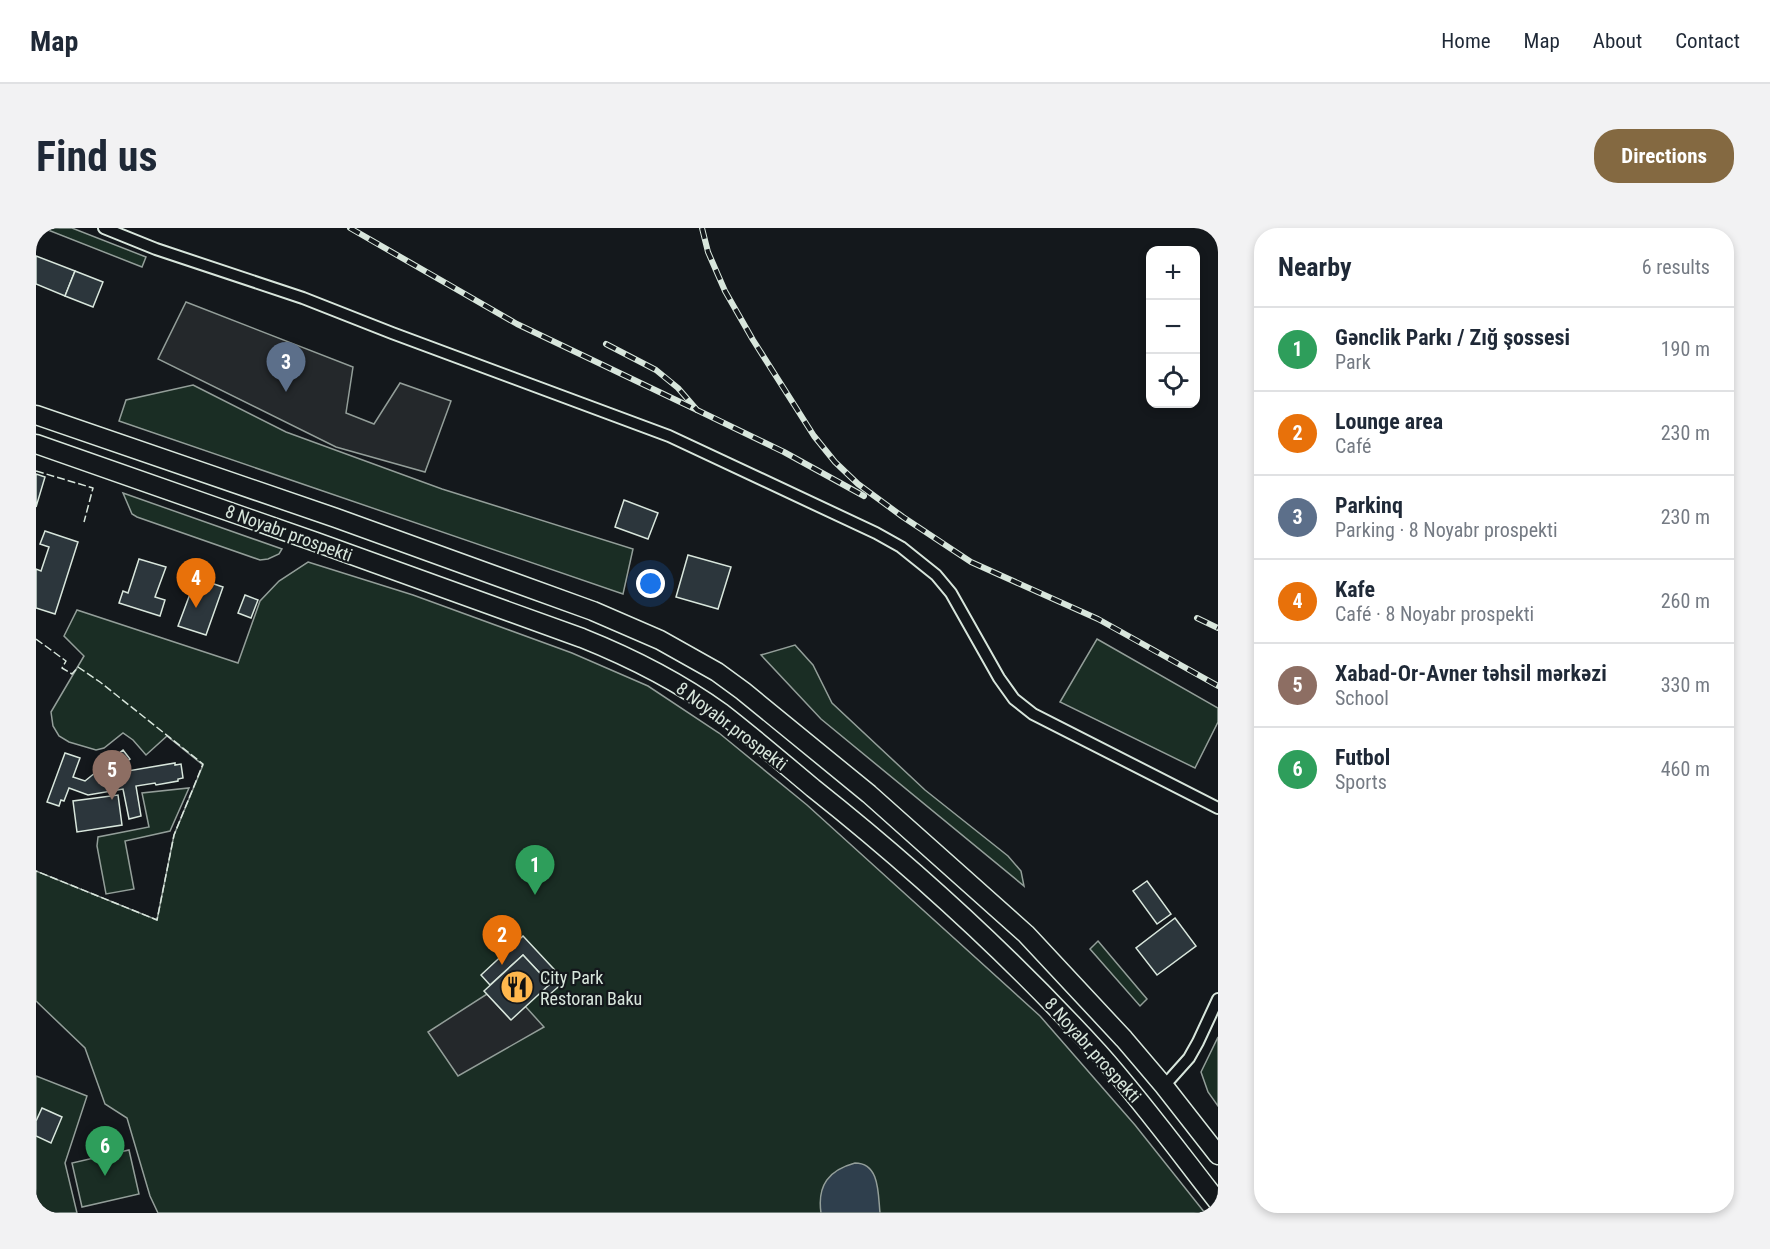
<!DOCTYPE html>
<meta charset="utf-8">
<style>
:root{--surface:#fff;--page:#f2f2f3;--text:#1f2937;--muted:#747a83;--line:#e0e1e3;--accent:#846941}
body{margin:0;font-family:"Roboto Condensed",sans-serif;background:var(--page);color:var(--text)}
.controls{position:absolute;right:18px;top:18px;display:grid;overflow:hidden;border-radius:12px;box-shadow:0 3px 9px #0003}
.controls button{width:54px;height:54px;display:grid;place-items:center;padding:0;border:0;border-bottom:2px solid var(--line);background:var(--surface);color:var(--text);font:30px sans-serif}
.you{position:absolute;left:615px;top:356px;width:21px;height:21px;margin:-15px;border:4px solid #fff;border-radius:50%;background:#1a73e8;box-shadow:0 0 0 9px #1a73e833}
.badge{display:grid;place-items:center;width:39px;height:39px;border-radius:50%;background:var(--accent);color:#fff;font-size:20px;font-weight:700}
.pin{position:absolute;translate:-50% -50px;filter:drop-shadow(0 2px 3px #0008)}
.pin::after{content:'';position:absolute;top:32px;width:21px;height:18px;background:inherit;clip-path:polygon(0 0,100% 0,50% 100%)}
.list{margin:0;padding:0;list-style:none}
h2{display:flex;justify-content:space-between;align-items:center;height:78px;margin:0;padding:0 24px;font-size:26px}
h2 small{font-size:20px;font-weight:400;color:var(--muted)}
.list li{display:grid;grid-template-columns:39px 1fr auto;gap:18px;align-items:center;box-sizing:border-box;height:84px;padding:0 24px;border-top:2px solid var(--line)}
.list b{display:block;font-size:22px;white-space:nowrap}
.list p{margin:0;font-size:20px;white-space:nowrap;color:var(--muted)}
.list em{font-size:20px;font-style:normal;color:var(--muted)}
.icon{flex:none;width:33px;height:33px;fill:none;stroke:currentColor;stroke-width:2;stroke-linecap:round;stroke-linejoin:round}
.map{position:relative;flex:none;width:1182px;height:985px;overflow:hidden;border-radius:24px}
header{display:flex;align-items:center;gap:36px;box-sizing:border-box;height:84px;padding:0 30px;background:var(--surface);border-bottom:2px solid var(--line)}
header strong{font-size:28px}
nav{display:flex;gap:33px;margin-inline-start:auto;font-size:21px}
.intro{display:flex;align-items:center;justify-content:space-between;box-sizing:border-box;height:144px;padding:0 36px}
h1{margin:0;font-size:42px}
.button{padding:15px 27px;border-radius:24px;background:var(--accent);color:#fff;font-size:21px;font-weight:700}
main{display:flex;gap:36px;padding:0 36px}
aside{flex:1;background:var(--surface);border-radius:24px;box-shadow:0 3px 9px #0003}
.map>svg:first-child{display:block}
.green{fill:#1a2d24;stroke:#939e99;stroke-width:1.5}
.parking{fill:#24282b;stroke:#939e99;stroke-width:1.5}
.water{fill:#2f3f4d;stroke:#939e99;stroke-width:1.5}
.building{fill:#2c363c;stroke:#d8e6dc;stroke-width:1.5}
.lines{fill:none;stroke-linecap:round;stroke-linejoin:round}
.minor-casing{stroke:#d8e6dc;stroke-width:14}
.trunk-casing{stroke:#d8e6dc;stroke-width:21}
.minor{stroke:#14181c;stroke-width:10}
.trunk{stroke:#14181c;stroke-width:18}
.rail-casing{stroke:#d8e6dc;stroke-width:6}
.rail{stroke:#14181c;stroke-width:4;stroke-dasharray:11;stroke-linecap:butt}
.fence{stroke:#d8e6dc;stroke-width:1.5;stroke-dasharray:8 3;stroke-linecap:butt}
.labels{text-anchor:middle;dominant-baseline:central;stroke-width:4.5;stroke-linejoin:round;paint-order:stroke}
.street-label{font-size:18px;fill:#d8e6dc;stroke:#14181c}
.poi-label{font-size:18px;fill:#d8e6dc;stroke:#14181c;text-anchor:start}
</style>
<header>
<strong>Map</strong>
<nav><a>Home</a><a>Map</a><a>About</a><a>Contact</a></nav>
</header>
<div class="intro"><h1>Find us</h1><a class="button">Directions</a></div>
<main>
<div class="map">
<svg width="1182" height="985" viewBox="0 0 1182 985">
<rect width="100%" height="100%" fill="#14181c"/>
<g class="green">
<polygon points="7,0 36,0 110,29 106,39"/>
<polygon points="157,157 250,204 406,261 597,321 587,366 83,193 90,172"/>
<polygon points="87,265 246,321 243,326 232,331 224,332 101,289 96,286"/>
<polygon points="272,334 377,367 536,425 612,458 683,505 771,577 1004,788 1099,897 1169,985 122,985 114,968 91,890 69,876 49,820 0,773 0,643 121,692 138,607 167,537 131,508 110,527 97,512 87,505 68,520 60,522 33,514 23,508 17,498 15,484 48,428 28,408 41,382 202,435 224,373 243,353"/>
<polygon points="1061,411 1182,480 1182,494 1159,540 1024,474"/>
<polygon points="759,417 777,437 796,475 889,562 972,628 985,643 988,658 785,491 725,427"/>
<polygon points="153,560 134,603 89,613 98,661 70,666 61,618 62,609 113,599 106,565"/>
<polygon points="1062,713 1111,771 1104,778 1054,721"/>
<polygon points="1182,809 1182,878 1172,864 1165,844"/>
<polygon points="0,848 51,868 29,935 41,985 0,985"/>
<polygon points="93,922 103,966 46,979 36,935"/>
</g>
<g class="parking">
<polygon points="150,74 317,139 310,185 338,196 364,155 415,173 389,244 300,219 122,131"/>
<polygon points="451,766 474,791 489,778 508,799 422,848 392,804"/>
</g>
<path class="water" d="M819,935C844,935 842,966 844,985H785C781,957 793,942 819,935Z"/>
<g class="building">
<polygon points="0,28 39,43 29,68 0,56"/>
<polygon points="39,43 67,54 57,79 29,68"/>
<polygon points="0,246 9,249 0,279"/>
<polygon points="588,272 622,285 612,311 579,299"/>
<polygon points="9,303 42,314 19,386 0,380 0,341 5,343 13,319 4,316"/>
<polygon points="652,327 695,339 682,381 640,369"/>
<polygon points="103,331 130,339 119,369 129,372 124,388 83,375 87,363 92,365"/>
<polygon points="160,350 187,359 170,407 142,398"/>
<polygon points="209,367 222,372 215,390 202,385"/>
<polygon points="87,522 94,531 90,534 92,543 139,535 139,537 145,536 147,550 142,551 142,553 120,557 119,555 100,558 105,588 93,591 87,561 52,567 33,560 28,573 25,572 23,578 11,574 29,525 44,530 37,549 49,553"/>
<polygon points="82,567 86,597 41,604 37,573"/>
<polygon points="1111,653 1135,686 1121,696 1097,663"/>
<polygon points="1139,690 1160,718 1121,747 1100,720"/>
<polygon points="487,708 529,753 513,767 508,761 514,756 487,727 454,757 445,747"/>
<polygon points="487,727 514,756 475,792 448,763"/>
<polygon points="6,880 26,889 15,915 0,908 0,893"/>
</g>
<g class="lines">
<defs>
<g id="minor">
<polyline points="68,0 120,21 267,70 356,105 633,208 840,305 865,319 900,347 915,365 963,450 978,471 997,486 1182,580"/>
<polyline points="1128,858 1153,830 1162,814 1182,771"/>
</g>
<g id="trunk">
<polyline points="0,187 300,290 557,383 624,412 681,444 707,463 833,566 990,706 1088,811 1128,858 1182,927"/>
<path d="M0,216L280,314L546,410C596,430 643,454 686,485C717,509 747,535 777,560C879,641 975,729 1063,825C1105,872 1143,924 1182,974"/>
</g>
</defs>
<use href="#minor" class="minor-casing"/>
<use href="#trunk" class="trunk-casing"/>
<use href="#minor" class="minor"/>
<use href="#trunk" class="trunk"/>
<defs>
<g id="rail">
<polyline points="314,0 481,96 661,182"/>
<polyline points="666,0 672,24 689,63 717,112 778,208 799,234 822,256 867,289 935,334 1062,391 1182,458"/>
<polyline points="570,116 620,142 642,160 661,182 748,224 828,268"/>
<polyline points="1161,390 1182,400"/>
</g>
</defs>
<use href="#rail" class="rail-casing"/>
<use href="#rail" class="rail"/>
<g class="fence">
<polyline points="0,243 57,260 48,294"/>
<polyline points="0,411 30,433 26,440 36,446 42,439 64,454 167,536 138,607 121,692 0,643"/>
</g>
</g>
<defs>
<symbol id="restaurant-disc" viewBox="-11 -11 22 22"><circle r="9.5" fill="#ffb74d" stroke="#14181c"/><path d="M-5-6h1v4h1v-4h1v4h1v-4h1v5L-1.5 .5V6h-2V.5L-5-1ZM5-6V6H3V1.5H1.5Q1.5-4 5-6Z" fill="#111"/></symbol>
</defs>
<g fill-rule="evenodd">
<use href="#restaurant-disc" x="462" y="740" width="38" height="38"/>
</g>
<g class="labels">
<g class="street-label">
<text transform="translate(253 305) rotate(20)">8 Noyabr prospekti</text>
<text transform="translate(696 498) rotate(37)">8 Noyabr prospekti</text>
<text transform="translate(1057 822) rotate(48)">8 Noyabr prospekti</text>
</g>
<g class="poi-label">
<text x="504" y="749">City Park<tspan x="504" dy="21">Restoran Baku</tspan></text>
</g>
</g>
</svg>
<div class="controls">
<button>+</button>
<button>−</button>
<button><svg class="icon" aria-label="locate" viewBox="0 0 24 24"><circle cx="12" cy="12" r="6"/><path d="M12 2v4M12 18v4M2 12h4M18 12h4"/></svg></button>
</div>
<div class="you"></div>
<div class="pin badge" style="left:499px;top:667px;background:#2e9e5b">1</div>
<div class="pin badge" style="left:466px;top:737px;background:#e8710a">2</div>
<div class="pin badge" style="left:250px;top:164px;background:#5c6f8a">3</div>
<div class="pin badge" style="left:160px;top:380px;background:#e8710a">4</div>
<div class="pin badge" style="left:76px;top:572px;background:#8d6e63">5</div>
<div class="pin badge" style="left:69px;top:948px;background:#2e9e5b">6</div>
</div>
<aside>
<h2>Nearby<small>6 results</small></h2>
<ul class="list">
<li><span class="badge" style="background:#2e9e5b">1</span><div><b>Gənclik Parkı / Zığ şossesi</b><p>Park</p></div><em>190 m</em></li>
<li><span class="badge" style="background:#e8710a">2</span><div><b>Lounge area</b><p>Café</p></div><em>230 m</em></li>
<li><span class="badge" style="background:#5c6f8a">3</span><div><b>Parkinq</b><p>Parking · 8 Noyabr prospekti</p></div><em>230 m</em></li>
<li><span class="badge" style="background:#e8710a">4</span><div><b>Kafe</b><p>Café · 8 Noyabr prospekti</p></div><em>260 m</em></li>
<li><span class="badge" style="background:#8d6e63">5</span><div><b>Xabad-Or-Avner təhsil mərkəzi</b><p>School</p></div><em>330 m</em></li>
<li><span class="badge" style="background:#2e9e5b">6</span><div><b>Futbol</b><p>Sports</p></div><em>460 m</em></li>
</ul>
</aside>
</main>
